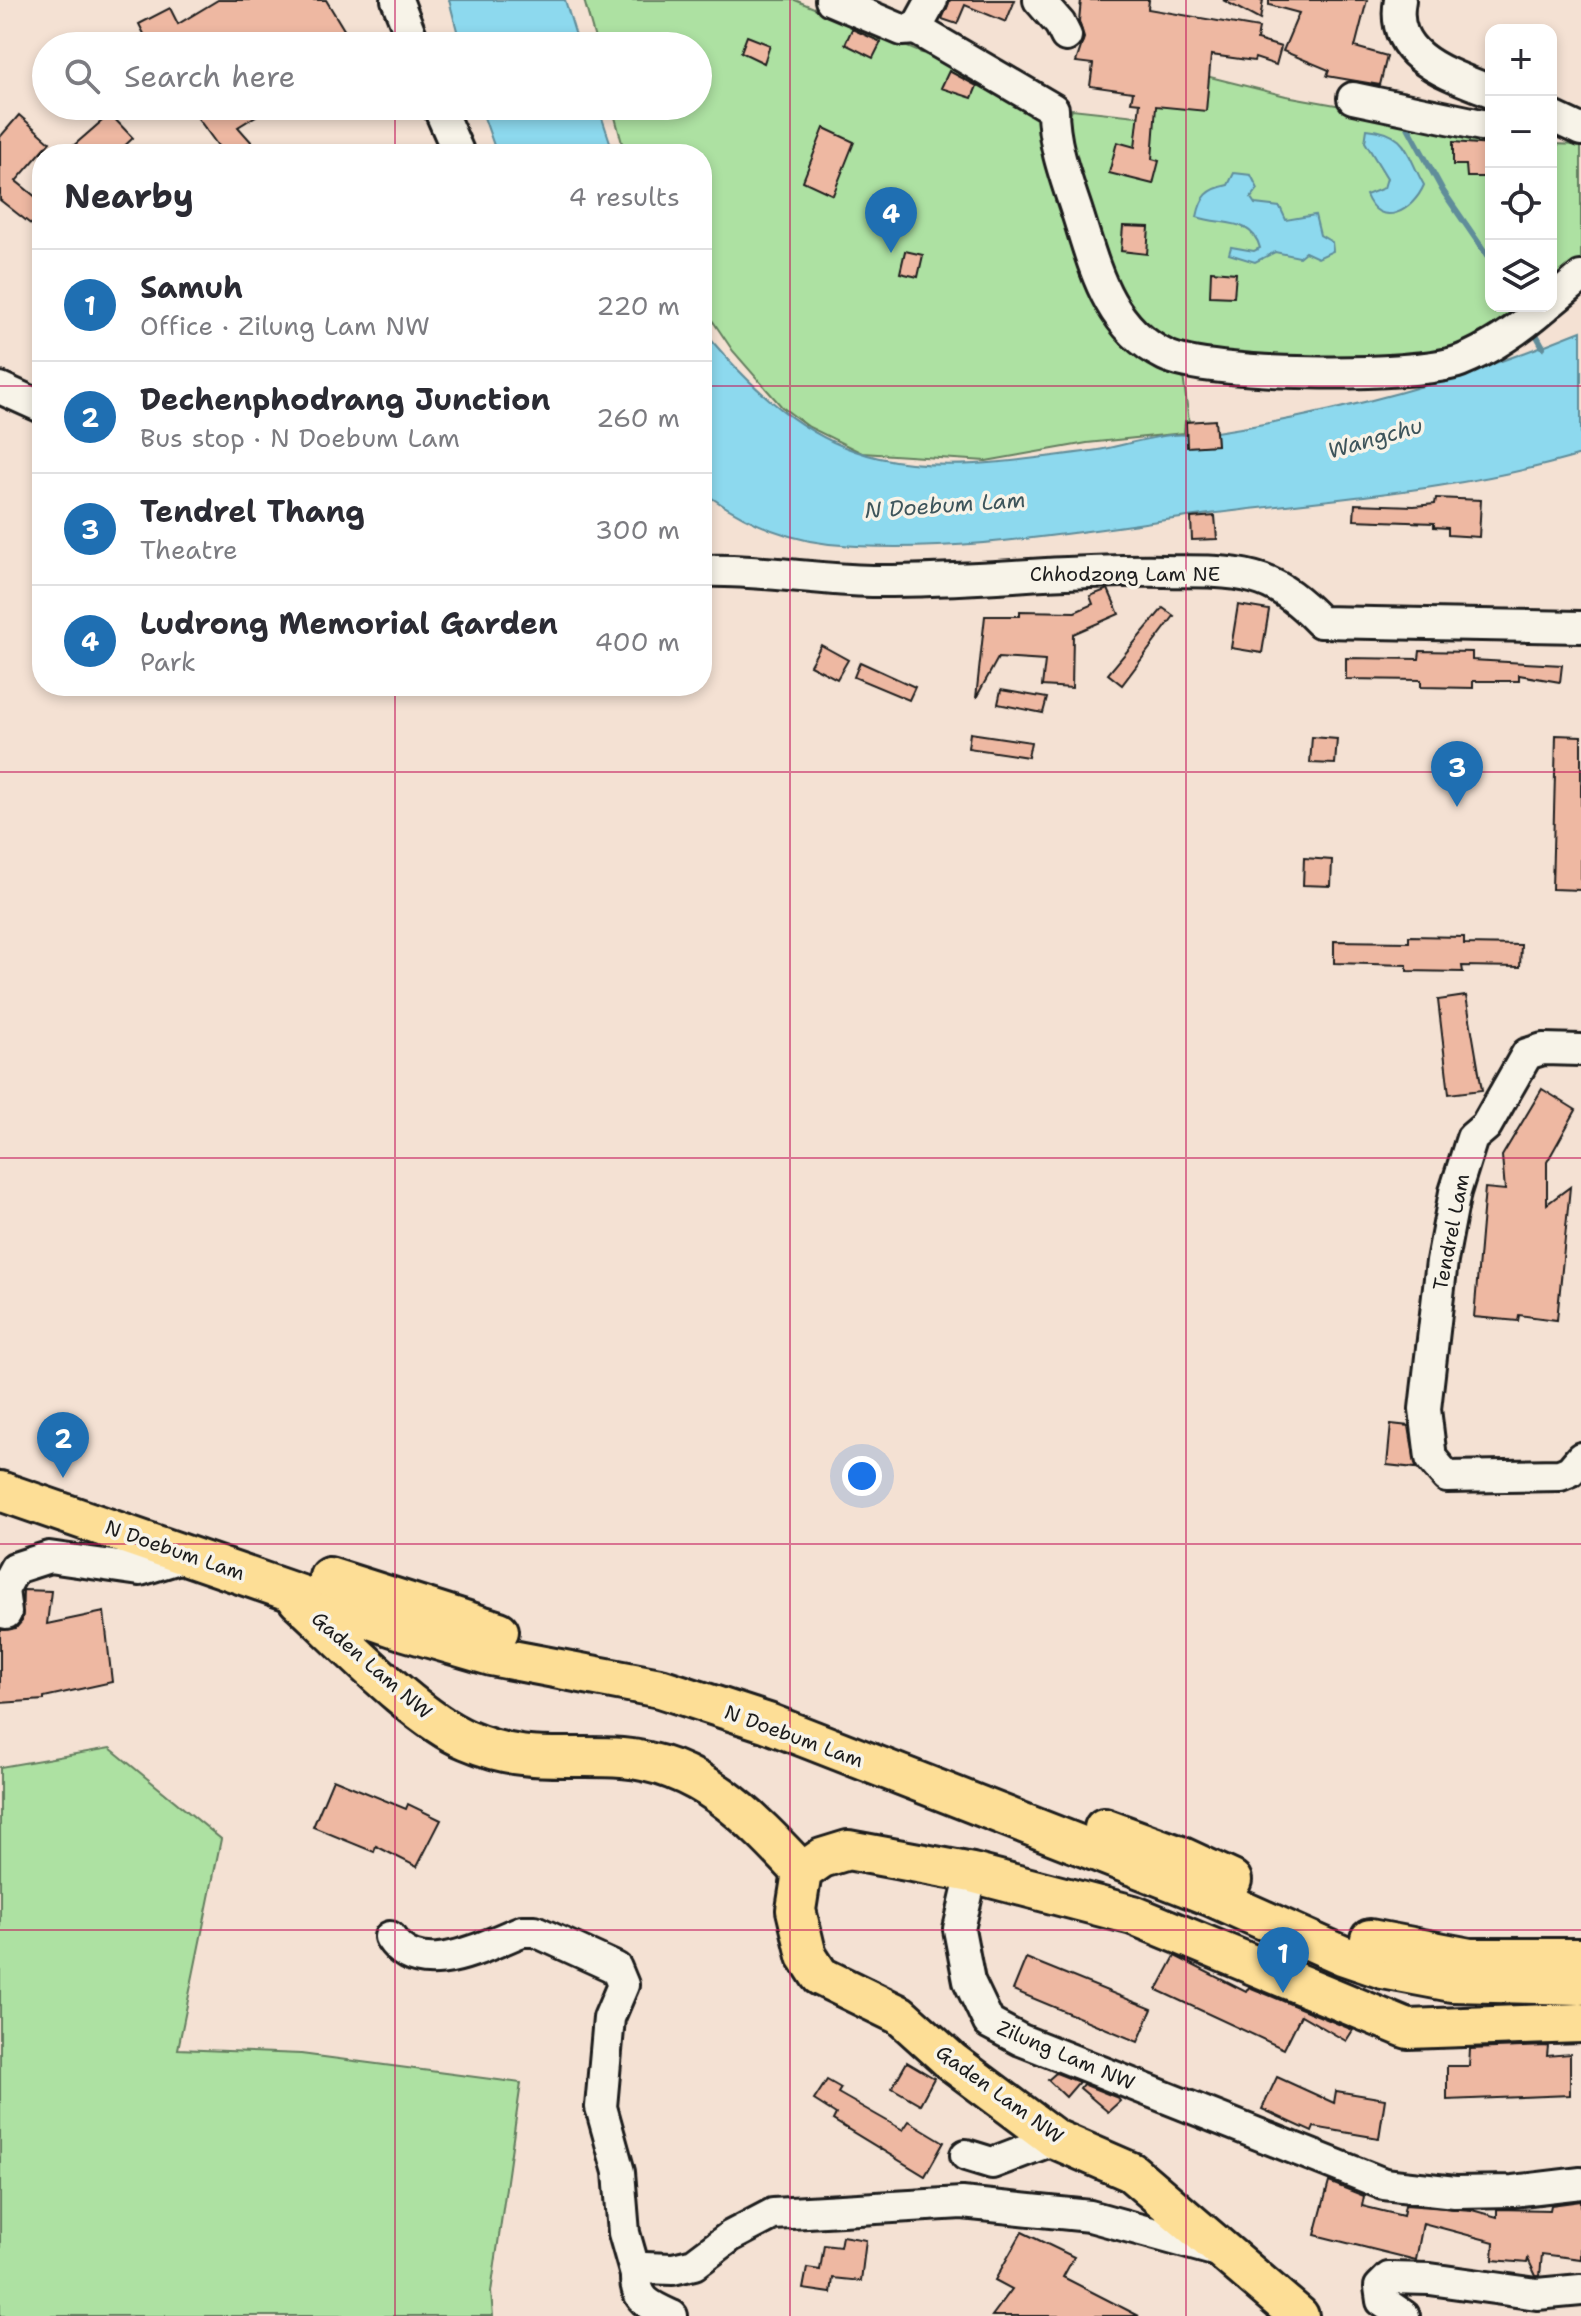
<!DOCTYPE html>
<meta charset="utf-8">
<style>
:root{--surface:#fff;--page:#f2f2f3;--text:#2b2b33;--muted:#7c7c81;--line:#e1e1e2;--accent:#1f6fb2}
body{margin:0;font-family:"Shantell Sans",sans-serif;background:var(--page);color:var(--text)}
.controls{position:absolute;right:24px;top:24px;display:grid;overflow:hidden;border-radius:16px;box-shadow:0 4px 12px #0003}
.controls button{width:72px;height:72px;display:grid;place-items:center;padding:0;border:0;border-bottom:2px solid var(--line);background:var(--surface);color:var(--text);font:40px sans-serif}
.you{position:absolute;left:862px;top:1476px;width:28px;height:28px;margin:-20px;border:6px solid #fff;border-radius:50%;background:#1a73e8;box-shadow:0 0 0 12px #1a73e833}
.badge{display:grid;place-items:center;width:52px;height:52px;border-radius:50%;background:var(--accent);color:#fff;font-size:26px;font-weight:700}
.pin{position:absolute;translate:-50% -66px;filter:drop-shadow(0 2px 4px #0008)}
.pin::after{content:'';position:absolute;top:42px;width:28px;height:24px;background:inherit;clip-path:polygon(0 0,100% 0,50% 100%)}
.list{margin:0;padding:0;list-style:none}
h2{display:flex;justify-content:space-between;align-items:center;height:104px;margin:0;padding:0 32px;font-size:34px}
h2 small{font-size:26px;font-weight:400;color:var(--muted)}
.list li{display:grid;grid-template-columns:52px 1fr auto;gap:24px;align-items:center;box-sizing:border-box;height:112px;padding:0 32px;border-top:2px solid var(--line)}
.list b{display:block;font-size:30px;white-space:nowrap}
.list p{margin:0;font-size:26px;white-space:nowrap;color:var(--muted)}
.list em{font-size:26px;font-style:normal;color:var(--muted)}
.icon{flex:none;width:44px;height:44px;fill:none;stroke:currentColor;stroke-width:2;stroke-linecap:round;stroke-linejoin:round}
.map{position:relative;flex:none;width:1581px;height:2316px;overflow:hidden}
.search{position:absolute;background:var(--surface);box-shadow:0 4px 12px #0003;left:32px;top:32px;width:680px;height:88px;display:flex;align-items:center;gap:20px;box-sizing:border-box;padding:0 28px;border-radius:44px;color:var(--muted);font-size:30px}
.panel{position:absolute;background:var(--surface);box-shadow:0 4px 12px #0003;left:32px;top:144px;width:680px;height:552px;border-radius:32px}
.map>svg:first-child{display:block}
.green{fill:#ade1a2;stroke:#647e5f;stroke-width:2}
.water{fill:#8dd9ee;stroke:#608d9a;stroke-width:2}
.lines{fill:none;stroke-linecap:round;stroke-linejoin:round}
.stream{stroke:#608d9a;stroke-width:6}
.building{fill:#eeb8a2;stroke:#1c1c1c;stroke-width:2}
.minor-casing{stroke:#1c1c1c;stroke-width:36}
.major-casing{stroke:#1c1c1c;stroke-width:44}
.minor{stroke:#f7f3e8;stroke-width:30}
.major{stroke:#fdde96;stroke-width:38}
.grid{fill:none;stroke:#c2185b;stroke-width:2;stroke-opacity:0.55}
.labels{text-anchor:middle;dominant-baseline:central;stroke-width:7;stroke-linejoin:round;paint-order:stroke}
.street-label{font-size:20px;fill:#1c1c1c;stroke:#f7f3e8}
.water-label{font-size:22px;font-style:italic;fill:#3e555b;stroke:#f7f3e8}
</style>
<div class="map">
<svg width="1581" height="2316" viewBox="0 0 1581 2316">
<rect width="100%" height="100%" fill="#f4e1d3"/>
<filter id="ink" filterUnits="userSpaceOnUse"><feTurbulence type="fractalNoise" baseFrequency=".0125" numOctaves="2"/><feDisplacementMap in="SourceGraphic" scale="16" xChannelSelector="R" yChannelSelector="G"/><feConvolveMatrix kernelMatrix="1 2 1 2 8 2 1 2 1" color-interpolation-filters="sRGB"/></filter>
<g filter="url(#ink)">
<g class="green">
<polygon points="584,0 795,0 972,74 1049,112 1087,283 1183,375 1189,421 1185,421 1184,433 1087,443 986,461 862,453 809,427 782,407 733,351 702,305 702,154 625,154 612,106 698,106 698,46 597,46"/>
<polygon points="1158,64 1286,96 1491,133 1491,306 1534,306 1455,356 1279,364 1175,350 1125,312 1064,128 1072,109 1145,117"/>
<polygon points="1551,144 1581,145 1581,269 1551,291"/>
<polygon points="110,1748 221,1839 178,2049 301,2054 521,2083 491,2292 493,2316 0,2316 0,1767"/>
</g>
<g class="water">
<polygon points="449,0 565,0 579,46 461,46"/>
<polygon points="480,106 598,106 614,154 497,154"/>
<path d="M1367,129C1409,133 1406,154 1424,185C1413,211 1380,230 1366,195L1384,188L1387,178L1365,142Z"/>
<path d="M1234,173L1251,175L1258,189L1251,198L1255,204L1280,207L1286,220L1315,215L1320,235L1332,242L1333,251L1318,258L1305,252L1299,257L1275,252L1255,262L1229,254L1231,247L1254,251L1260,248C1252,217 1221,226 1197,217C1201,196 1208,189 1228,185Z"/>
<path d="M702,329C830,485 912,476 1098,450C1122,446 1165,432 1188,435C1197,436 1208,441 1217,444L1216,432C1340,413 1465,378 1581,331V455C1459,491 1335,498 1210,514C1087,530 953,556 829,544C781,539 740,519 702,491Z"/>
</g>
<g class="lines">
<g class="stream">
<polyline points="1403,118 1443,191 1491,261"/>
<polyline points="1532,327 1543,347"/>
</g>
</g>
<g class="building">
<polygon points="218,0 326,0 346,33 325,46 150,46 139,24 170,8 178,24"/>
<polygon points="950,0 1015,0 1006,22 965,5 957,24 942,19"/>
<polygon points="1081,0 1149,0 1148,9 1259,28 1257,40 1281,47 1276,65 1255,58 1254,61 1211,55 1206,111 1156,106 1152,159 1159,161 1153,184 1109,173 1117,142 1135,147 1140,103 1131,102 1133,92 1090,86 1093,64 1076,62 1084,38 1079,21"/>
<polygon points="1223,0 1263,0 1260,20"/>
<polygon points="1269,0 1367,0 1355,47 1387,56 1380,85 1327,76 1329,70 1283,51 1299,13 1269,5"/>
<polygon points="852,29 881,42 873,58 845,44"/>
<polygon points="747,36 770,45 764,63 741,52"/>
<polygon points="949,71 977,86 972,98 941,88"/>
<polygon points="189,106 272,106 238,127 262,154 224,154"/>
<polygon points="110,114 133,138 116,154 64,154"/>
<polygon points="19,115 50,142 16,181 42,202 42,233 0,200 0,137"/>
<polygon points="824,128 854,142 833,195 803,181"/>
<polygon points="1453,142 1491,145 1491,177 1467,177 1466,165 1453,165"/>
<polygon points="1123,226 1149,227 1147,254 1121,251"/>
<polygon points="905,251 923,255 918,277 900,273"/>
<polygon points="1211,271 1236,273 1234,297 1210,296"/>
<polygon points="1215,420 1217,445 1187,447 1186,422"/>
<polygon points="1436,498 1481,500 1479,537 1448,535 1448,528 1434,527 1434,523 1354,520 1355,504 1414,506 1435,504"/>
<polygon points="1215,516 1217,539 1192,540 1191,518"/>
<polygon points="1108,589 1119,614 1073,634 1072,688 1042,686 1045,661 998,658 976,698 985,616 1020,616 1020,611 1075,612 1093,604 1090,596"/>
<polygon points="1238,605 1269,610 1262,653 1231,648"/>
<polygon points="1163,608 1174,616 1122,685 1108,674"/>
<polygon points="821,645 848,660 837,679 810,665"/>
<polygon points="1420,651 1472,652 1472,660 1562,665 1560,682 1519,675 1519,681 1473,681 1473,688 1421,687 1421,680 1346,679 1346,658 1419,659"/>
<polygon points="860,662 915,687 909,700 854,677"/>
<polygon points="1001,690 1047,698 1043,713 998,704"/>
<polygon points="970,733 1031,742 1028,757 968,748"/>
<polygon points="1556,735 1581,736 1581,890 1552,889"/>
<polygon points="1312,737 1337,739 1335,764 1310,763"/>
<polygon points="1304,858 1332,860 1331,886 1303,885"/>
<polygon points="1409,936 1464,937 1464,944 1521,945 1520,967 1462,966 1463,972 1407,971 1407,965 1334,963 1334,941 1409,942"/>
<polygon points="1466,996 1482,1090 1449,1094 1438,1000"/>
<polygon points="1542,1089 1576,1110 1547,1162 1547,1204 1570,1187 1557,1320 1519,1315 1518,1321 1474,1317 1485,1188 1505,1190 1502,1156"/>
<polygon points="1391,1424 1409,1426 1416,1468 1387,1465"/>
<polygon points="23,1590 51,1591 47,1624 104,1612 112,1682 44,1697 44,1700 0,1703 0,1630 16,1628 22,1621"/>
<polygon points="333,1779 406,1809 408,1804 441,1820 417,1867 376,1846 374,1852 313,1827"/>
<polygon points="1175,1956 1246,1992 1249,1987 1353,2030 1346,2041 1301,2015 1284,2049 1157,1990"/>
<polygon points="1026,1958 1152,2009 1138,2042 1013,1990"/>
<polygon points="1548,2046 1547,2056 1570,2054 1570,2095 1447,2100 1447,2066 1469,2066 1470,2049"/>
<polygon points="907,2062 934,2078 920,2104 892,2088"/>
<polygon points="1056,2073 1079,2082 1066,2097 1048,2080"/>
<polygon points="1277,2077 1334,2103 1336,2091 1385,2099 1379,2138 1314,2127 1312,2132 1262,2109"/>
<polygon points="827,2080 841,2088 838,2093 903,2130 909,2121 944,2142 925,2176 833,2120 836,2114 814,2100"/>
<polygon points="1083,2084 1118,2098 1120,2101 1108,2112 1080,2088"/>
<polygon points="1329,2182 1364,2196 1362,2206 1403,2216 1405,2205 1472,2210 1497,2217 1497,2209 1550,2210 1551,2205 1581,2201 1581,2259 1542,2254 1540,2276 1536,2276 1528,2259 1527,2263 1493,2260 1494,2242 1423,2223 1416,2260 1315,2235"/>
<polygon points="1022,2232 1074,2257 1063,2277 1139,2316 992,2316 1012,2289 995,2280"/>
<polygon points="842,2236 866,2240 861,2281 833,2278 831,2293 803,2289 807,2268 820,2270 824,2245 840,2247"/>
</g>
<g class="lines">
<defs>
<g id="minor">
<polyline points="397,0 415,46"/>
<polyline points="831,0 902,30 916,29"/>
<polyline points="1039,0 1060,24 1066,36"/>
<path d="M1400,0C1389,57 1448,74 1491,91"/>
<path d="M916,29L1053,109C1053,144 1065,176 1076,209C1094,264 1106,326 1165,355C1207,376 1414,378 1460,361C1493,348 1520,328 1546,306"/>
<polyline points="916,29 932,0"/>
<polyline points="1353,98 1491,127"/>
<polyline points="438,106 459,154"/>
<polyline points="1551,116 1581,130"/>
<polyline points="1551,302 1581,277"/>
<polyline points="0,388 42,407"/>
<path d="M702,571C759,569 815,580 872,581C970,582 1067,569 1165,571C1196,572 1231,569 1262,580C1285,588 1304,605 1320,622L1581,627"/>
<polyline points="1581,1050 1543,1049 1527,1054 1486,1126 1472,1138 1455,1192 1442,1261 1425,1409 1431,1458 1447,1477 1560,1475 1570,1471 1581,1458"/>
<polyline points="6,1613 3,1590 15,1568 49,1557 140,1570 189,1555"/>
<polyline points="972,1873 959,1929 969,1981 989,2023 1021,2040 1384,2184 1455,2192 1513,2191 1581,2183"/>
<path d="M390,1937C419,1983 483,1946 522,1931H535L616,1968L623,1985L609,2018L601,2107L619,2172L624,2233L636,2275"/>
<polyline points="966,2155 992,2163 1055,2139"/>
<path d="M672,2316C650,2306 635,2300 636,2275L644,2268L673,2269L694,2264L731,2236L773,2214L962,2203L1090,2216L1221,2252"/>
<polyline points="1404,2316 1382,2301 1380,2287 1389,2278 1430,2279 1537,2294 1581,2290"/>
</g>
<g id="major">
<polyline points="0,1491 402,1630 491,1656 660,1688 768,1723 1210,1896 1342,1955 1383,1969 1452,1982 1581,1985"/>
<polyline points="329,1577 499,1631"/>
<path d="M298,1600C341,1639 416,1719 467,1740C525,1765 563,1754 622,1758C701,1764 751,1818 802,1872"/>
<polyline points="1104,1828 1178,1855 1232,1880"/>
<polyline points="1370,1939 1470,1958 1581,1958"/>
<polyline points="1299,2316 1131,2172 1055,2139 952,2062 900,2015 820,1976 807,1956 796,1910 802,1872 822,1858 848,1850 972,1873 1133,1915 1408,2029 1581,2023"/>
</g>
</defs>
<use href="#minor" class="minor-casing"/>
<use href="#major" class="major-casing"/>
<use href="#minor" class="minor"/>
<use href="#major" class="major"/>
</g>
</g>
<path class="grid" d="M395,0V46M790,0V2316M1186,0V2316M395,106V154M0,386H42M702,386H1581M395,686V2316M0,772H1581M0,1158H1581M0,1544H1581M0,1930H1581"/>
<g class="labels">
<g class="street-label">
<text x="1125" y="574">Chhodzong Lam NE</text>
<text transform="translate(1451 1232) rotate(-79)">Tendrel Lam</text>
<text transform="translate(175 1550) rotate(19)">N Doebum Lam</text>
<text transform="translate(372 1665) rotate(41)">Gaden Lam NW</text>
<text transform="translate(794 1736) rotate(20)">N Doebum Lam</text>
<text transform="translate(1066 2055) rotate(23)">Zilung Lam NW</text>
<text transform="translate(1000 2094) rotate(36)">Gaden Lam NW</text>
</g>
<g class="water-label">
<text transform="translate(1375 438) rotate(-16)">Wangchu</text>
<text transform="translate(945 505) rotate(-4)">N Doebum Lam</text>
</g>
</g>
</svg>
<div class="controls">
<button>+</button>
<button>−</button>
<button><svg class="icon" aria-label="locate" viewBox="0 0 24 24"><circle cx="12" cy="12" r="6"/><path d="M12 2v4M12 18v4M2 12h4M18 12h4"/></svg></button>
<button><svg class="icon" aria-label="layers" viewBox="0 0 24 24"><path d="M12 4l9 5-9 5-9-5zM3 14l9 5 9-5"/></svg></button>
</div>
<div class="you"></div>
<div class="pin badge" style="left:1283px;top:1993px">1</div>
<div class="pin badge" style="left:63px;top:1478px">2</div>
<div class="pin badge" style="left:1457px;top:807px">3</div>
<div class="pin badge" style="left:891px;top:253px">4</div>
<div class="search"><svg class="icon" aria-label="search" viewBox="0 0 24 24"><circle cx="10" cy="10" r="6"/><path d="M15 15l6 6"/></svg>Search here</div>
<section class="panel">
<h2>Nearby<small>4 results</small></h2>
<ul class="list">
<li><span class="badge">1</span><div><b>Samuh</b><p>Office · Zilung Lam NW</p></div><em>220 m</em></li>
<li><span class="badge">2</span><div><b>Dechenphodrang Junction</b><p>Bus stop · N Doebum Lam</p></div><em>260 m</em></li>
<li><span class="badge">3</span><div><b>Tendrel Thang</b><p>Theatre</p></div><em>300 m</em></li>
<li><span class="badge">4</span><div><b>Ludrong Memorial Garden</b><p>Park</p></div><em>400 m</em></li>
</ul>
</section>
</div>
